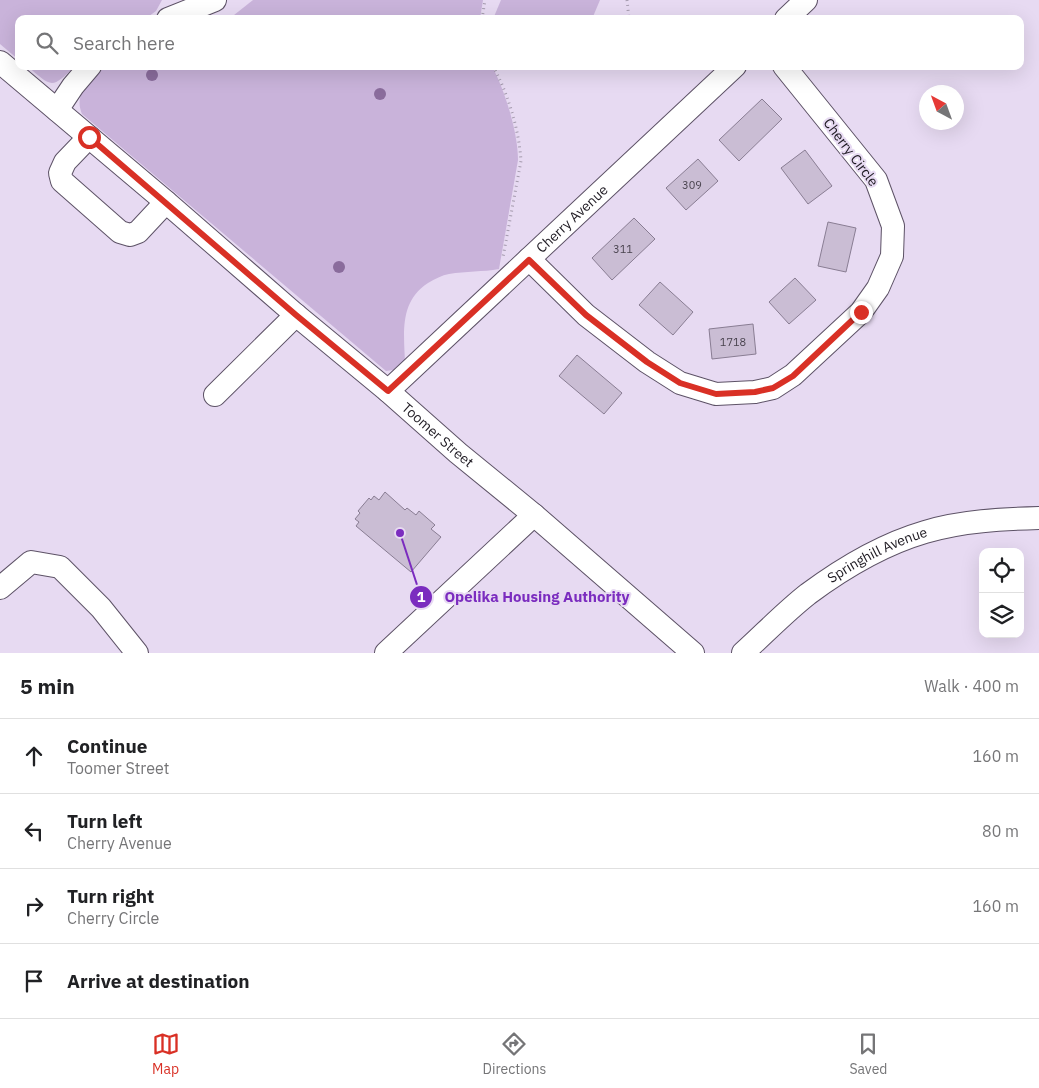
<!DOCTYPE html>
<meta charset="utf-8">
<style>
:root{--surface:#fff;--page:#f2f2f2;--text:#202124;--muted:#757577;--line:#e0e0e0;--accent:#d93025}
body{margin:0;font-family:"IBM Plex Sans",sans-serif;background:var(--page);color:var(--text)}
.controls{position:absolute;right:15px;bottom:15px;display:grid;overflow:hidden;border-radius:10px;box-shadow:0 5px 20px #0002}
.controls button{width:45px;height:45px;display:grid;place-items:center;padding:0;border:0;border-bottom:1px solid var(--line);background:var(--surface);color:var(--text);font:25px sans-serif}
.compass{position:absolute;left:919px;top:85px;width:45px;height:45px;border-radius:50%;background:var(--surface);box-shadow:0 5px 20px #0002;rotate:319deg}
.stop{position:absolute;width:15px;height:15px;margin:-11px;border:4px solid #d93025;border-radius:50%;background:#fff}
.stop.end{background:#d93025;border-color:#fff;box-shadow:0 1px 5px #0008}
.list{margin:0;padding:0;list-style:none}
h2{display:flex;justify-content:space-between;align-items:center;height:65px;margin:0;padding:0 20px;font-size:21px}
h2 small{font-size:16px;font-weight:400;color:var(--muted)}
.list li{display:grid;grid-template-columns:32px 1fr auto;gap:15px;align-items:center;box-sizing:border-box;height:75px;padding:0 20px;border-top:1px solid var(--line)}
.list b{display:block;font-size:19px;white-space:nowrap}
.list p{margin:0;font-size:16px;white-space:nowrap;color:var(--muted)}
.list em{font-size:16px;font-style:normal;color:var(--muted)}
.icon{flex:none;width:28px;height:28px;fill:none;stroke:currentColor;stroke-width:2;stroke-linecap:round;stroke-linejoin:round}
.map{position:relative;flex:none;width:1039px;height:653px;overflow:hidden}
.search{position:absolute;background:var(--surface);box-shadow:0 5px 20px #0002;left:15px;right:15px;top:15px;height:55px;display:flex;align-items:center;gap:12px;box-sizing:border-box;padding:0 18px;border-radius:10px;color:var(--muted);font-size:19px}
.sheet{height:365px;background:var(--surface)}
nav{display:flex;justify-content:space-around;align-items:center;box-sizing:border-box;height:70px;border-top:1px solid var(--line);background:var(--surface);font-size:14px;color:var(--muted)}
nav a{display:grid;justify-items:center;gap:2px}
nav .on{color:var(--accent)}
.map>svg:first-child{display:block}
.green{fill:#c9b3da}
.building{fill:#cabdd4;stroke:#897d93}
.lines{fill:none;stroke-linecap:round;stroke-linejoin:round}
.minor-casing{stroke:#5d5266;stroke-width:24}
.path{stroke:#a49aad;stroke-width:3;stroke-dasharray:1 4;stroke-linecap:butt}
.minor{stroke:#fff;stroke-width:22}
.tree{fill:#8a6c9c}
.route{stroke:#d93025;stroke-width:6}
.labels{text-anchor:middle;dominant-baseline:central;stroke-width:4;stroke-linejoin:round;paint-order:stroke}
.number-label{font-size:11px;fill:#49434e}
.street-label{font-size:14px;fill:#1e1a22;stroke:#e7daf2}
.leader{fill:none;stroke:#7b2cbf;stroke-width:2}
.callout-dot{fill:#7b2cbf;stroke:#e7daf2;stroke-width:2}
.mark-label{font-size:15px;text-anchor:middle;font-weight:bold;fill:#fff}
.callout-label{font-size:15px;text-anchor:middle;font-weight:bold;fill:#7b2cbf;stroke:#e7daf2;stroke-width:4;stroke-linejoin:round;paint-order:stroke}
</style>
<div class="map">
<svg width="1039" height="653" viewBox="0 0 1039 653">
<rect width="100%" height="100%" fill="#e7daf2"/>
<g class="green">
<polygon points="0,0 162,0 156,11 145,19 19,19 19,60 0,44"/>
<polygon points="253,0 483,0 480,19 229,19"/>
<polygon points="501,0 600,0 592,19 493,19"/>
<path d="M27,66H75C51,90 52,87 27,66Z"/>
<path d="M105,66H492C505,91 518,132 518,160L499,269C483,272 466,271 449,274C442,275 435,279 428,283C399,302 404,333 405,363L400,369L386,371L82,114C73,93 91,79 105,66Z"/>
</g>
<g class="building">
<polygon points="762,99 782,119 739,161 719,140"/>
<polygon points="805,150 832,186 808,204 781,168"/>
<polygon points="698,159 718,181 686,210 666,188"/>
<polygon points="634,218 655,239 612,280 592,258"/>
<polygon points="828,222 856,228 846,272 818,266"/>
<polygon points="795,278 816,300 789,324 769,302"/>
<polygon points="660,282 693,312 673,335 639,305"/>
<polygon points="753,324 756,354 712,359 709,329"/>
<polygon points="577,355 622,393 604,414 559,376"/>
<polygon points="385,492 405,510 407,508 416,515 419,511 435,525 431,529 441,537 411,572 356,526 359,522 355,519 360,513 358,511 369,498 371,500 374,496 379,500"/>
</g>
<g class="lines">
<defs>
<g id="minor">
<polyline points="168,19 215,0"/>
<polyline points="786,19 806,0"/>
<path id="s1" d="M0,62L166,202L296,315L388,391L458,453L534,515L693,653"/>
<polyline points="57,110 73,86 90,66"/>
<polyline points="89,137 65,162 60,173 62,181 120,232 130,235 138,232 166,202"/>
<polyline points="529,259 586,315 647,362 680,383 716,394 755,392 773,388 793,375 861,312 878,288 892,256 893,226 876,180 784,66"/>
<path id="s2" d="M388,391L735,66"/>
<polyline points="215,395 296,315"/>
<polyline points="0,588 31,562 60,567 101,608 137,653"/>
<polyline points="386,653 534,515"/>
<path id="s3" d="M743,653C764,634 785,612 808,594C843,568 884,544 925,532C961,521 1003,519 1039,518"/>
</g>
</defs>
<use href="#minor" class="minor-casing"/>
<g class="path">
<polyline points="627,0 629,19"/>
<polyline points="482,19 485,0"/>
<path d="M493,66C508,94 519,129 521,161L503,257"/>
</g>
<use href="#minor" class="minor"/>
</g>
<g class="tree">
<circle cx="152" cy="75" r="6"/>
<circle cx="380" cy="94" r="6"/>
<circle cx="339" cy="267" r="6"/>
</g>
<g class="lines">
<polyline class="route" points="89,137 296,315 388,391 529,260 586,315 647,362 680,383 716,394 755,392 773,388 793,376 861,312"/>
</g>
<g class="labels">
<g class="number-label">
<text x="692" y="185">309</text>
<text x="623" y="249">311</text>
<text x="733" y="342">1718</text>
</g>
<g class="street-label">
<text transform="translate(851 152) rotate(53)">Cherry Circle</text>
<text stroke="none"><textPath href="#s2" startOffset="252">Cherry Avenue</textPath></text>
<text stroke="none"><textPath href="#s1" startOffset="575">Toomer Street</textPath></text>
<text stroke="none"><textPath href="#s3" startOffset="168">Springhill Avenue</textPath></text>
</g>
</g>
<path class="leader" d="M400 533L421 597"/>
<g class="callout-dot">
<circle cx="400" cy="533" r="5"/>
<circle cx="421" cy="597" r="12"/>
</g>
<g class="mark-label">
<text x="421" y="602">1</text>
</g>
<g class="callout-label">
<text x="537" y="602">Opelika Housing Authority</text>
</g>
</svg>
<div class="controls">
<button><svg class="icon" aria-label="locate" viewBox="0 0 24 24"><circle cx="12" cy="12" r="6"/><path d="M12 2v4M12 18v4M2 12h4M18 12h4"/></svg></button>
<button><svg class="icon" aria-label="layers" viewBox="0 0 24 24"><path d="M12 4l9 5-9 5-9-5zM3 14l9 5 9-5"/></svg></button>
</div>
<svg class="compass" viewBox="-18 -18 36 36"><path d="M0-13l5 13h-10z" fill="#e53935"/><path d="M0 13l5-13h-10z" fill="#757577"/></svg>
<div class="stop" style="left:89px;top:137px"></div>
<div class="stop end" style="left:861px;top:312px"></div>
<div class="search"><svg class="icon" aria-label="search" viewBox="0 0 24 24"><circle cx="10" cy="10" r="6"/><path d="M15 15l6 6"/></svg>Search here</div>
</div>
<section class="sheet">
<h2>5 min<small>Walk · 400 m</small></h2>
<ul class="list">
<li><svg class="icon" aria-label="ahead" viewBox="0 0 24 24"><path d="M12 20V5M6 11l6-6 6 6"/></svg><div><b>Continue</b><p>Toomer Street</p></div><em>160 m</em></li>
<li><svg class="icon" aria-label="left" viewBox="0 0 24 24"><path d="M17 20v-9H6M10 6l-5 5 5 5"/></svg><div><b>Turn left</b><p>Cherry Avenue</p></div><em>80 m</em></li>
<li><svg class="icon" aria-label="right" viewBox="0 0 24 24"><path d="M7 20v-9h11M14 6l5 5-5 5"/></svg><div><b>Turn right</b><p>Cherry Circle</p></div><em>160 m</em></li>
<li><svg class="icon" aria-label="arrive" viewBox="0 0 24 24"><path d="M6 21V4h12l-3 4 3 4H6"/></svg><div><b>Arrive at destination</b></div></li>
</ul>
</section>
<nav>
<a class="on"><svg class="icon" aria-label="map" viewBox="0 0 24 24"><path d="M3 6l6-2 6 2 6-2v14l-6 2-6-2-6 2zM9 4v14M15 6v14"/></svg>Map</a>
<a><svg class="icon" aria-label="directions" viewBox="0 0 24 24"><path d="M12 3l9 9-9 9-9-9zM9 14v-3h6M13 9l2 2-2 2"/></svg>Directions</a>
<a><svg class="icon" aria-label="saved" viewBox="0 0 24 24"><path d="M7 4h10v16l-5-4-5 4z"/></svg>Saved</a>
</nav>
